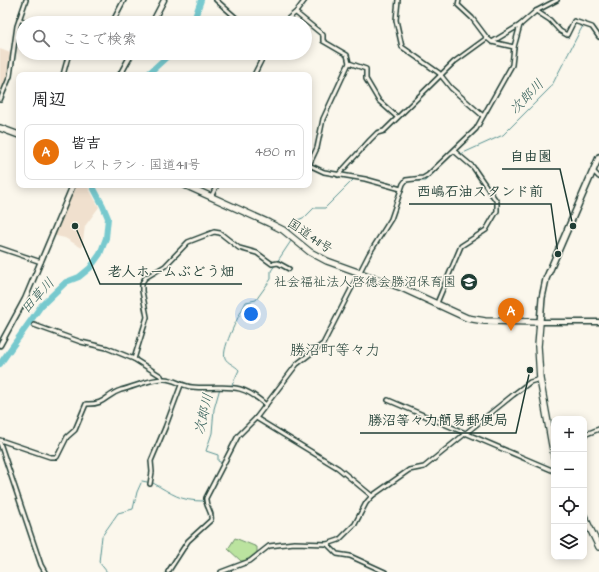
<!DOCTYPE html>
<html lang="ja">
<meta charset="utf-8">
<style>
:root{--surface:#fff;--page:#f6f6f6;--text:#202124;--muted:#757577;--line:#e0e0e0;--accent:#d93025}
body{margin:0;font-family:"Architects Daughter","Klee One",sans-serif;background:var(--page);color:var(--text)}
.controls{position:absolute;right:12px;bottom:12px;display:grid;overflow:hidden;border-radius:8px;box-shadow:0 2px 10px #0003}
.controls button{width:36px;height:36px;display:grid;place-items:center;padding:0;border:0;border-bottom:1px solid var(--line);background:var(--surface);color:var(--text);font:20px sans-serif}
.you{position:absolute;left:251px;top:314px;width:14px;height:14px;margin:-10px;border:3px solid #fff;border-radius:50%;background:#1a73e8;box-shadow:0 0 0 6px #1a73e833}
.badge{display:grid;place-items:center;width:26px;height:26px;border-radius:50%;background:var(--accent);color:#fff;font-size:13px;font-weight:700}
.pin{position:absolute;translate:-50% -33px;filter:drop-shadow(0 1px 2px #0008)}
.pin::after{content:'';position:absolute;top:21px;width:14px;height:12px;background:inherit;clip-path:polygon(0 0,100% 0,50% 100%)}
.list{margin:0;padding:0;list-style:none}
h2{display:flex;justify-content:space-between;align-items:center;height:52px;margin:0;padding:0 16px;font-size:17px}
h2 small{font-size:13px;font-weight:400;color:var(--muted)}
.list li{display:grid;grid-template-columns:26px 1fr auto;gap:12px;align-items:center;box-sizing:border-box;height:56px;margin:0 8px 8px;padding:0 8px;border:1px solid var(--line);border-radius:8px}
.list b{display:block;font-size:15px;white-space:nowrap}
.list p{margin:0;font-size:13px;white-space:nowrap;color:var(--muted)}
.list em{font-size:13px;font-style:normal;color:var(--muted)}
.icon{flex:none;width:22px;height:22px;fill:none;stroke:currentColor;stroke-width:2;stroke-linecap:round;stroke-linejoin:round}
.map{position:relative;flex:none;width:599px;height:572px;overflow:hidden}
.search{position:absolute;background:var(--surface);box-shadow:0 2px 10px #0003;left:16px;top:16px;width:296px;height:44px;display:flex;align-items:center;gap:10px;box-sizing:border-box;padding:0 14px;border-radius:22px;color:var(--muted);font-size:15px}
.panel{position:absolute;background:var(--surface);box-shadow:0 2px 10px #0003;left:16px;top:72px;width:296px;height:116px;border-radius:8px}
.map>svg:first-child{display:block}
.built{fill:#f0e0ce}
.green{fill:#bbe39f;stroke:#6d906a}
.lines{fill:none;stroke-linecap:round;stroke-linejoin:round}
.stream{stroke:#549190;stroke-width:1}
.river{stroke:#77c9ce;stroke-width:6}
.minor-casing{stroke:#1f3d34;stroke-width:6}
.tertiary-casing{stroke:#1f3d34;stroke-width:7}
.primary-casing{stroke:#1f3d34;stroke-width:8}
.trunk-casing{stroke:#1f3d34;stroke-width:8}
.minor{stroke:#fbf7ec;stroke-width:3}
.tertiary{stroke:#fbf7ec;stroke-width:4}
.primary{stroke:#fbf7ec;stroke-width:5}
.trunk{stroke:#fbf7ec;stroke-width:5.5}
.labels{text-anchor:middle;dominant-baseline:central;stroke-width:3;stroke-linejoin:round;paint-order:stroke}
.street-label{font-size:13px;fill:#1f3d34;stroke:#fbf7ec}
.poi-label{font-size:13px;fill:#1f3d34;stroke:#fbf7ec;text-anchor:end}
.water-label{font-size:14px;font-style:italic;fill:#35605a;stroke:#fbf7ec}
.quarter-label{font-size:15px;fill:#1f3d34;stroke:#fbf7ec}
.leader{fill:none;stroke:#1f3d34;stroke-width:1.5}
.callout-dot{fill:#1f3d34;stroke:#fbf7ec;stroke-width:1.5}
.callout-label{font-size:14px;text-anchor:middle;font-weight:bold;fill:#1f3d34;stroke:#fbf7ec;stroke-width:3;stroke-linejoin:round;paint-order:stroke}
</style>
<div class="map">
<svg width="599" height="572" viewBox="0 0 599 572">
<rect width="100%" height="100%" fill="#fbf7ec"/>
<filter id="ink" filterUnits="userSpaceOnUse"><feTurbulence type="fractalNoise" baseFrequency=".025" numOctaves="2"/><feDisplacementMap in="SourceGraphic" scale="8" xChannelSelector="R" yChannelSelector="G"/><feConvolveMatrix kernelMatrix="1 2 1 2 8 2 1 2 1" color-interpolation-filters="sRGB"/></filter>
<g filter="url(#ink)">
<g class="built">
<polygon points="0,49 13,54 10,76 0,100"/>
<polygon points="73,185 87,185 99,207 85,226 82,248 65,238 52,235"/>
</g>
<polygon class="green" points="235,538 257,547 257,553 246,561 241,561 228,549"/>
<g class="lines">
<g class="stream">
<polyline points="461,154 503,135 551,87 580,31 583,26 586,26"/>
<polyline points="360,176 399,186"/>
<polyline points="405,185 409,181 425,181 452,155"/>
<polyline points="293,234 289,231 298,220 305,217 314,208 325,208 353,180"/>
<polyline points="277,262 291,241"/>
<path d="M232,385L239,370C235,365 227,363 225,358C221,348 241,312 246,302L256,300L271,279V271L275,265"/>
<polyline points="142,481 147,482"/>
<path d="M153,483C173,494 179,501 204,501L205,499"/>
<polyline points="206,496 222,463 218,461 218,455 206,451 212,433 214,409 220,388"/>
<polyline points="107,572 99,562 102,536 118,513 133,509 137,492 141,483"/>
</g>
<g class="river">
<polyline points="193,23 201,0"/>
<polyline points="147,75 171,53"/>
<polyline points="0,364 41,306 66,282 79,277 90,268 100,254 106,238 108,218 103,206 92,185"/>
</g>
<defs>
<g id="minor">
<polyline points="216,0 242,23"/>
<polyline points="398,0 396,20 402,47 439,73 451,88 483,116"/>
<polyline points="459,0 458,5 472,18 487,38 492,42 514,47"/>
<polyline points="536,11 550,20 560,31 567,35 574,21 592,27 599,37"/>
<polyline points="296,13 323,35 323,41 347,55 349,63 366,69 366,79 379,101 397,117"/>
<polyline points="19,19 27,23"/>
<polyline points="109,23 113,21 124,0"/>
<polyline points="283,23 296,12 305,0"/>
<polyline points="492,42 520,25 536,11 557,0"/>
<polyline points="63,75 69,53"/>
<polyline points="254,75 265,53"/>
<polyline points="0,100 10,76 17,26 26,0"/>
<polyline points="309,165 317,148 323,119 349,63"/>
<polyline points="309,165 324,172 365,179 401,189"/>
<polyline points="593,171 599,177"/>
<polyline points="338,175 370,140 377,133 384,131 454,62 487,38"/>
<polyline points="211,197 217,185"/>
<polyline points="0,248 41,262"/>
<polyline points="437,303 461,246 486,230 497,211 497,202 473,167 454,151"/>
<polyline points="34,325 81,342 107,348 134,359 161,376 162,379"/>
<polyline points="134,359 147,317 142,291 142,283 145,278 165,266 188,242 214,232 220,233 239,248 257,253 272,264 278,263 289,269"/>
<polyline points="388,400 554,471"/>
<polyline points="256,418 338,468 372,496"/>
<polyline points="584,435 599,429"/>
<path d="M0,440L50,457H57L67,437L75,430L86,404C106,405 105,395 121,390C134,387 150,379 163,379C173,378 181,386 192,387C226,390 237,379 266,405"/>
<polyline points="0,443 41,565 45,572"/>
<polyline points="150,484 152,472 151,461 165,428 181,385"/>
<polyline points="327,544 337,554 350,556 385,572"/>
<path d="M168,572L188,541L211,520C213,511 205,507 206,498L238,436L256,418L297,364L323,344L369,254L391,219L403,184L406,180L423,178L428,175L476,129L512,65L514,47L520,25"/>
<polyline points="221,572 250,561 269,546 294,543 327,544 339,540 355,524 366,503 372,496 409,470 424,467 513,395 530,382 540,379"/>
</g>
<g id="tertiary">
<polyline points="152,23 164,0"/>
<polyline points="120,75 132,53"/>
<polyline points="540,322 599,322"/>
<polyline points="0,345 25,299 73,185"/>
</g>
<polyline id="primary" points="540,322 542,298 546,279 599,157"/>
<g id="trunk">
<polyline points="0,128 19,135"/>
<polyline points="185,185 269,223 283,230 310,252 327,261 402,288 467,318 485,321 540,322 538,346 540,379 554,456"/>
<polyline points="584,516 599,547"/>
</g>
</defs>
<use href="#minor" class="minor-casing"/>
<use href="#tertiary" class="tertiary-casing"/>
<use href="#primary" class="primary-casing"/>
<use href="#trunk" class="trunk-casing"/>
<use href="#minor" class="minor"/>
<use href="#tertiary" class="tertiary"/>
<use href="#primary" class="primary"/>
<use href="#trunk" class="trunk"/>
</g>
</g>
<defs>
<symbol id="school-disc" viewBox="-11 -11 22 22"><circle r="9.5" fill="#1f3d34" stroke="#fbf7ec"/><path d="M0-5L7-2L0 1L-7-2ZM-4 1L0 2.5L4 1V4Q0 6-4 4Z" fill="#fff"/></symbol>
</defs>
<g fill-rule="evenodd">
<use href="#school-disc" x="459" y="272" width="20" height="20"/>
</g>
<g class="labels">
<g class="street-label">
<text transform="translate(310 236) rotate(34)">国道411号</text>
</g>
<g class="poi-label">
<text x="456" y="282">社会福祉法人啓徳会勝沼保育園</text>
</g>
<g class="water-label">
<text transform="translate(527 97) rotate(-46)">次郎川</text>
<text transform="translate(38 296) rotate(-48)">田草川</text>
<text transform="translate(204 414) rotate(-77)">次郎川</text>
</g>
<g class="quarter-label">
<text x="335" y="350">勝沼町等々力</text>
</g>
</g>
<path class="leader" d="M573 226L560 169H502M558 254L551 204H409M75 226L100 284H242M530 370L516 433H360"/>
<g class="callout-dot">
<circle cx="573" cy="226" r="4"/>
<circle cx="558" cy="254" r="4"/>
<circle cx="75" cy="226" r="4"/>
<circle cx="530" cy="370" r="4"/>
</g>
<g class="callout-label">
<text x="531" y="161">自由園</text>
<text x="480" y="196">西嶋石油スタンド前</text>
<text x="171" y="276">老人ホームぶどう畑</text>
<text x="438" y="425">勝沼等々力簡易郵便局</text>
</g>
</svg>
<div class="controls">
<button>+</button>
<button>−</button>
<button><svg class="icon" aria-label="locate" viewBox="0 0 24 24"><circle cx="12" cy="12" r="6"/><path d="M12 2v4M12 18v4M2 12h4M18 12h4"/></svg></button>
<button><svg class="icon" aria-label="layers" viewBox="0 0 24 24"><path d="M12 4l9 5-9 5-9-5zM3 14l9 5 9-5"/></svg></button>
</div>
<div class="you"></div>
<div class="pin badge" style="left:511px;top:331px;background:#e8710a">A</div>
<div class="search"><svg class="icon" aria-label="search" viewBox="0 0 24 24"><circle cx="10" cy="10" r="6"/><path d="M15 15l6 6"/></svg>ここで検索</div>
<section class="panel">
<h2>周辺<small></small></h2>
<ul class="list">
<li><span class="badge" style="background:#e8710a">A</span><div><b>皆吉</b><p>レストラン · 国道411号</p></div><em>480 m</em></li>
</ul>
</section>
</div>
